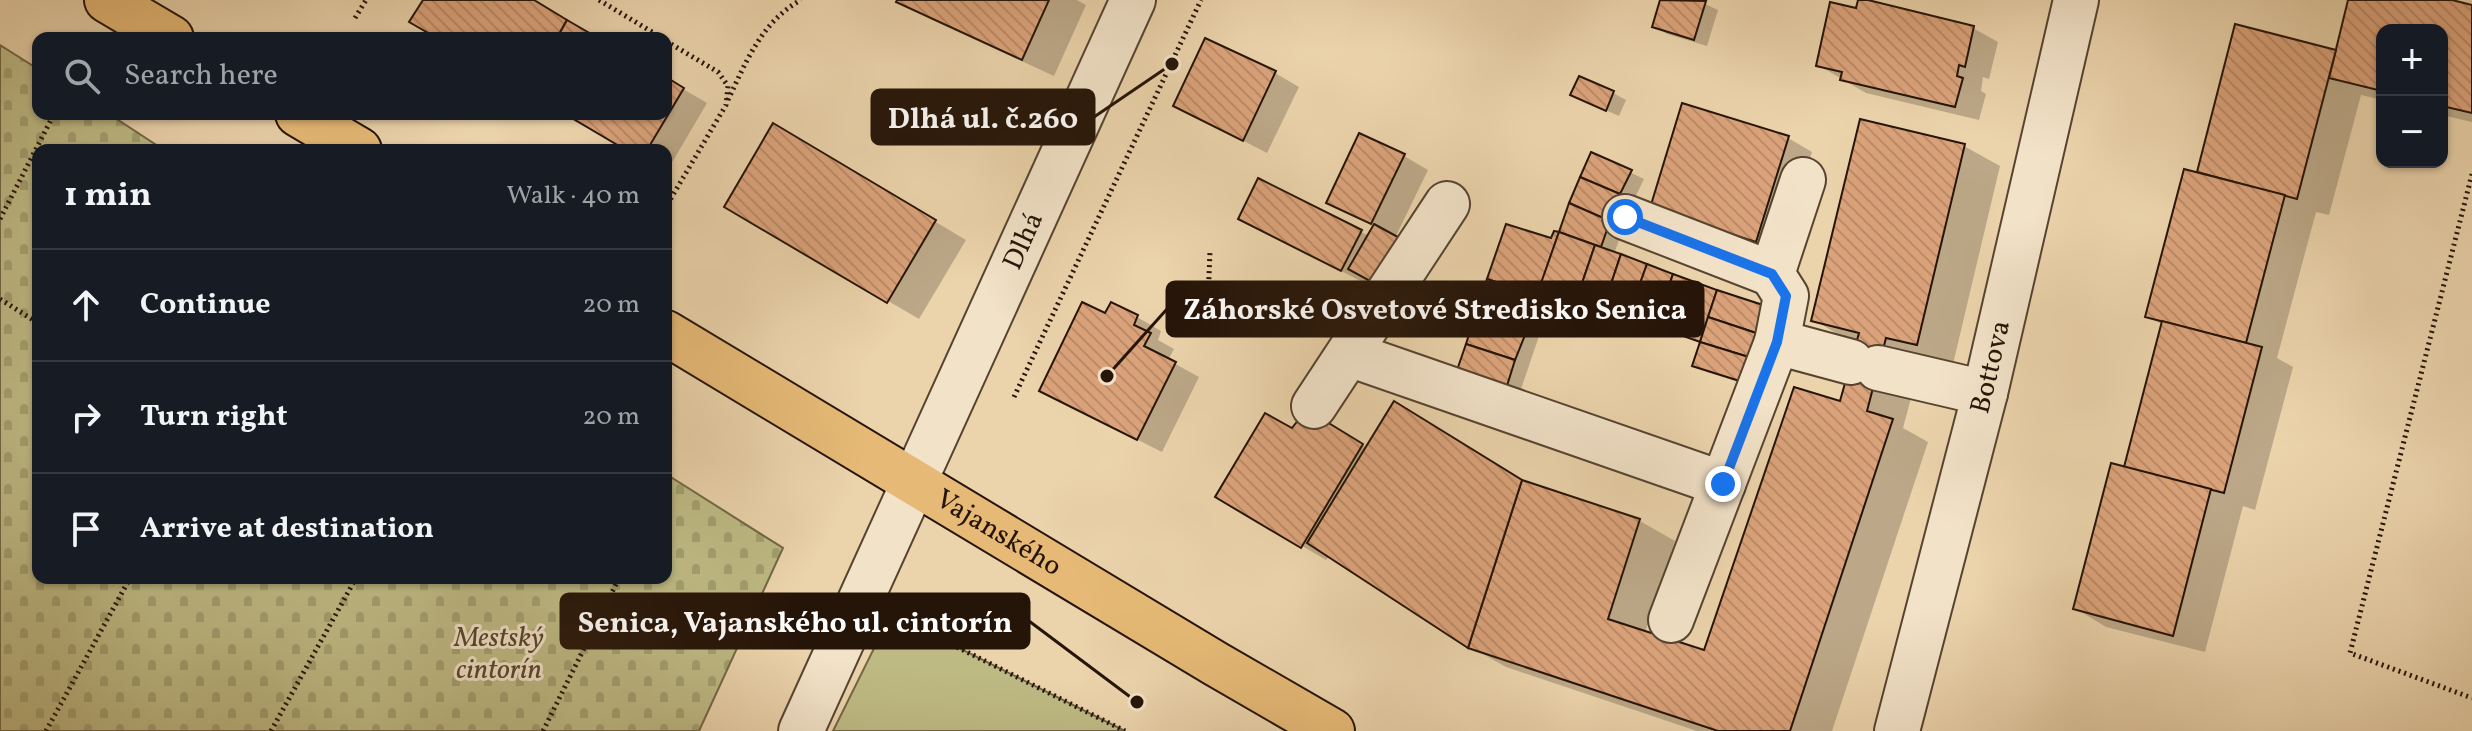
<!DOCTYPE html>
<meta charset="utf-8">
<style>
:root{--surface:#171b24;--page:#242831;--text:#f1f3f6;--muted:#9ea1a6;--line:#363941}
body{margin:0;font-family:Vollkorn,serif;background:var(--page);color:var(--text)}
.controls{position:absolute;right:24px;top:24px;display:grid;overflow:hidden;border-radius:16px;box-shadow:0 2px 6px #0004}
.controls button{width:72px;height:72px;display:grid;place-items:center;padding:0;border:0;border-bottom:2px solid var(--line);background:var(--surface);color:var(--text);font:40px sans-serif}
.stop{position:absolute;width:24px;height:24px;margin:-18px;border:6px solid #1a73e8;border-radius:50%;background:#fff}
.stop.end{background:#1a73e8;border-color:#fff;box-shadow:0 2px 8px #0008}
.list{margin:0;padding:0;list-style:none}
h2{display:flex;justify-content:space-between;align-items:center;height:104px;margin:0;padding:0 32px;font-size:34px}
h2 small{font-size:26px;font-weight:400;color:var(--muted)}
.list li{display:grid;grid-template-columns:52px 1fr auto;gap:24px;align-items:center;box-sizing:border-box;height:112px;padding:0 32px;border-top:2px solid var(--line)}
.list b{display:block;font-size:30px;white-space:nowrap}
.list em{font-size:26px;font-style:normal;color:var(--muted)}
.icon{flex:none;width:44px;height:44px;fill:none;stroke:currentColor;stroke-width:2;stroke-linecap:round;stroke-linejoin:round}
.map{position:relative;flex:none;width:2472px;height:731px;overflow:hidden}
.search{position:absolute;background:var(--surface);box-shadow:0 2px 6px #0004;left:32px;top:32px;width:640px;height:88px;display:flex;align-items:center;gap:20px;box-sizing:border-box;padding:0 28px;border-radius:16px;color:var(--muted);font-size:30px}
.panel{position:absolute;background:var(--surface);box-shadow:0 2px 6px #0004;left:32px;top:144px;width:640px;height:440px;border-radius:16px}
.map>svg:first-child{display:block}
.cemetery{fill:url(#cemetery-stones);stroke:#726746;stroke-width:2}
.green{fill:#beba84;stroke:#726746;stroke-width:2}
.shadow{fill:#0003}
.building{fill:url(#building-back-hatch);stroke:#251408;stroke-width:2}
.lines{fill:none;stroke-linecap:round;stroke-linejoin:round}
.minor-casing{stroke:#564431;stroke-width:48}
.major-casing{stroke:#251408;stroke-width:48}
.path{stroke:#251408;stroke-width:5;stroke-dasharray:2 4;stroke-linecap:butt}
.minor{stroke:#f2e2c8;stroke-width:44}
.major{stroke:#e6ba76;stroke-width:44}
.route{stroke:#1a73e8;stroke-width:10}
.labels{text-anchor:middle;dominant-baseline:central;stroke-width:6;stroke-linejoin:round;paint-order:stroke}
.street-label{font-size:28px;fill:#251408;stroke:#f2e2c8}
.park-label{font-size:28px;font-style:italic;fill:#53462d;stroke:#f2e2c8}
.leader{fill:none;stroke:#251408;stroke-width:3}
.callout-dot{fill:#251408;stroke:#f2e2c8;stroke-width:3}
.callout{fill:#251408;stroke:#251408;stroke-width:3}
.callout-label{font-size:30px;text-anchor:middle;font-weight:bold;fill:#fff}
</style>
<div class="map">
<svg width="2472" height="731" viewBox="0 0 2472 731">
<defs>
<pattern id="cemetery-stones" width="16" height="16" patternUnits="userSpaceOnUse" patternTransform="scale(2)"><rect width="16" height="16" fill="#beba84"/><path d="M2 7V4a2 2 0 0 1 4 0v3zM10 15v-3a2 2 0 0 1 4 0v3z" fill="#a39f70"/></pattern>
<pattern id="building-back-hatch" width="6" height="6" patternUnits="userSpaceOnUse" patternTransform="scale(2)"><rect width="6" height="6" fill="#dba37b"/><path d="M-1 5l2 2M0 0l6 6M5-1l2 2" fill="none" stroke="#bc8b69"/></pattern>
</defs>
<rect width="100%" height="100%" fill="#ebd3ab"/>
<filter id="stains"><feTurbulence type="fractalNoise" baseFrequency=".0025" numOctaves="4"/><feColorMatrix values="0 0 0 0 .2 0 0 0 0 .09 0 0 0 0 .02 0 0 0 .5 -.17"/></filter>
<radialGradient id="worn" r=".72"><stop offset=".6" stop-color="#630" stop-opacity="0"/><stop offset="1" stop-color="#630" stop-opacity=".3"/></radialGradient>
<polygon class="cemetery" points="0,45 38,69 38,114 109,114 164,150 38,150 38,578 666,578 666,474 783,548 699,731 0,731"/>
<polygon class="green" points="891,614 1125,731 833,731"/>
<g class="shadow">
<polygon points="899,0 1077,0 1086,5 1054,76 930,19"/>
<polygon points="1663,0 1697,0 1718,10 1707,46 1667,34 1655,26"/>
<polygon points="2350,0 2443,0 2472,7 2472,122 2442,115 2442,30 2382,30 2382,100 2361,95 2329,215 2316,212 2277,358 2293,367 2255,510 2243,506 2205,652 2106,627 2075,608 2125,470 2163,325 2148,316 2198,175 2236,27 2337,52"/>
<polygon points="1973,28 1998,42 1989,79 1983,77 1981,91 1986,94 1979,120 1866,93 1818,65"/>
<polygon points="1275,73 1299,87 1267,153 1176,106"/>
<polygon points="666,79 707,103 667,171 666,150 630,150 569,114 666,114"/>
<polygon points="1613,93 1626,100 1619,116 1585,101"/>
<polygon points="774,126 966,240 919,319 727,206"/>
<polygon points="1788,138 1812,152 1780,254 1676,221"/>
<polygon points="1964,146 2000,166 1953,364 1922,357 1903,428 1928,442 1832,731 1697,731 1506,667 1469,646 1330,555 1326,560 1217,496 1293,430 1347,436 1367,448 1526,483 1640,521 1675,541 1645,633 1705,652 1842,404 1858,343 1849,341 1814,320"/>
<polygon points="1592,154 1644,179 1633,202 1614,254 1760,389 1707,372 1694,365 1702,343 1554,292 1519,395 1471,379 1552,241 1560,235 1569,206"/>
<polygon points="1404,156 1428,170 1395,238 1366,284 1240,218 1259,181 1369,236 1375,226 1329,202"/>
<polygon points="1106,316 1137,317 1161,331 1158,340 1174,349 1168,360 1199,377 1162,452 1041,391"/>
</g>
<g class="building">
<polygon points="423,0 534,0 567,20 557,38 437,38 409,22"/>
<polygon points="897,0 1049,0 1022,60 896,2"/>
<polygon points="1660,0 1706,1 1694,40 1652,27"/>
<polygon points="1858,0 1868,0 1974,26 1965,67 1959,65 1957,76 1963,78 1955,107 1840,80 1842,72 1816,66 1830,2 1856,8"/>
<polygon points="2348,0 2452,0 2472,5 2472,113 2442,106 2442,30 2382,30 2382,91 2329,78"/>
<polygon points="567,20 598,38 557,38"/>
<polygon points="2235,24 2336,50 2297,199 2197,172"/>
<polygon points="1205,38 1276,71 1243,141 1173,106"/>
<polygon points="1579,76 1614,91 1606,111 1570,95"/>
<polygon points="666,77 684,88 647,150 626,150 565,114 666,114"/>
<polygon points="1682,103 1789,136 1756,242 1650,208"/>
<polygon points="1860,119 1965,144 1917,345 1886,338 1867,411 1893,419 1790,731 1718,731 1468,648 1522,480 1640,519 1608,619 1704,650 1794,387 1840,401 1859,333 1811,321"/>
<polygon points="773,123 936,220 887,303 724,207"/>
<polygon points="1359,133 1405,154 1371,224 1326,203"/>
<polygon points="1591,152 1632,170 1620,194 1580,177"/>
<polygon points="2184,169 2285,195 2246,343 2145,317"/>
<polygon points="1580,177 1620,194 1610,221 1569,203"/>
<polygon points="1258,178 1362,230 1341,271 1238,219"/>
<polygon points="1569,203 1610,221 1601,247 1559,232"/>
<polygon points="1374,224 1407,242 1381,287 1348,269"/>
<polygon points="1506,224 1551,238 1554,231 1559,232 1537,296 1487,279"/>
<polygon points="1559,232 1595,245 1577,298 1540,286"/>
<polygon points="1595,245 1621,254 1603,308 1577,298"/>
<polygon points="1621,254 1647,264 1628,317 1603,308"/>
<polygon points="1647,264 1673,274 1655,326 1628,317"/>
<polygon points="1673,274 1717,290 1700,342 1655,326"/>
<polygon points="1487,279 1537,296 1525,335 1474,318"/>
<polygon points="1717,290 1772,308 1762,335 1708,317"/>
<polygon points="1082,302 1105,313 1111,302 1138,315 1134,325 1151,333 1144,346 1176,362 1137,440 1039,391"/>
<polygon points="1708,317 1762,335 1755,359 1700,342"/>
<polygon points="1474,318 1525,335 1515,360 1466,344"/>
<polygon points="2162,321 2262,347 2224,493 2124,467"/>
<polygon points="1700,342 1755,359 1746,383 1692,366"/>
<polygon points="1466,344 1515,360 1506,389 1456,373"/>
<polygon points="1394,401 1522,480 1468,648 1307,543"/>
<polygon points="1265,413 1292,428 1299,419 1322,419 1363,444 1301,548 1215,497"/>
<polygon points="2111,463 2211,489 2173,636 2073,609"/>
</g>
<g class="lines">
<defs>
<g id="minor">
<polyline points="1625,217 1772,274"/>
<polyline points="1777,342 1786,296 1772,274 1803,180"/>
<polyline points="1349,354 1723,484"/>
<polyline points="1878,368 1985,393"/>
<polyline points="1314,406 1447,204"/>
<polyline points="1671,620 1777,342 1851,362"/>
<path id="s1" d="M801,731L1133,0"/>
<path id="s2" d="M1897,731L1985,393L2076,0"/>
</g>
<g id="major">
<polyline points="107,0 171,38"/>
<polyline points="298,114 359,150"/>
<path id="s3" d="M666,333L1216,664L1332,731"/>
</g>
</defs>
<use href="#minor" class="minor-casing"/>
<use href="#major" class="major-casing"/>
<g class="path">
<polyline points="599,0 662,38"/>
<polyline points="355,18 366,0"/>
<polyline points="666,41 718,72 728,86 726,105 667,205"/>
<path d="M728,100C746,62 762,21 801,0"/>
<polyline points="2472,174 2350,653 2472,698"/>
<polyline points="0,219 54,114"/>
<polyline points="0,299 38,323"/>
<polyline points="1207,327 1210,251"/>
<polyline points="1014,397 1201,0"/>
<polyline points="941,639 1125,731"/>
<polyline points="46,731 130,578"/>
<polyline points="271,731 356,578"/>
<polyline points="543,731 619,578"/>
</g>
<use href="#minor" class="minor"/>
<use href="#major" class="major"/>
</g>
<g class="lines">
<polyline class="route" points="1625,217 1772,274 1786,296 1777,342 1723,484"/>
</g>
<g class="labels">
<g class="street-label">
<text stroke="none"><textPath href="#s1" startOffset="538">Dlhá</textPath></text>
<text stroke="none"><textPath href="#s2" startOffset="376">Bottova</textPath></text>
<text stroke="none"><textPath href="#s3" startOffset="388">Vajanského</textPath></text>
</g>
<g class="park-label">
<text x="499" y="638">Mestský<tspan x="499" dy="32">cintorín</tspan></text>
</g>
</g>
<path class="leader" d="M1172 64L1094 117M1107 376L1167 309M1137 702L1029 621"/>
<g class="callout-dot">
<circle cx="1172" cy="64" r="8"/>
<circle cx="1107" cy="376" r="8"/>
<circle cx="1137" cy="702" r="8"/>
</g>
<g class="callout">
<rect x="872" y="90" width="222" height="54" rx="8"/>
<rect x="1167" y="282" width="536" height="54" rx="8"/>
<rect x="561" y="594" width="468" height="54" rx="8"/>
</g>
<g class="callout-label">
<text x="983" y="128">Dlhá ul. č.260</text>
<text x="1435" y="319">Záhorské Osvetové Stredisko Senica</text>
<text x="795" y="632">Senica, Vajanského ul. cintorín</text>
</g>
<rect width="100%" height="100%" filter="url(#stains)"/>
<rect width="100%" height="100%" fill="url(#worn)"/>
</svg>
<div class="controls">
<button>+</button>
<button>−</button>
</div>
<div class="stop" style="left:1625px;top:217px"></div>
<div class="stop end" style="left:1723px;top:484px"></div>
<div class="search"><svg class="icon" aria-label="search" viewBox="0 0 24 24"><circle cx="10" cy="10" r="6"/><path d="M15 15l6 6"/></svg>Search here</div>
<section class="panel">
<h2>1 min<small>Walk · 40 m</small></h2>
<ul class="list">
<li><svg class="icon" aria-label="ahead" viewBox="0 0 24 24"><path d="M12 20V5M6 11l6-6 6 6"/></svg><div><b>Continue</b></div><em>20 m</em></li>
<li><svg class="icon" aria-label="right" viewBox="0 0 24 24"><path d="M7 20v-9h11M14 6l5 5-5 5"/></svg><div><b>Turn right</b></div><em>20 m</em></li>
<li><svg class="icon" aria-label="arrive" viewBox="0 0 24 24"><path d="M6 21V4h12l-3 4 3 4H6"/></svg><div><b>Arrive at destination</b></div></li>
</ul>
</section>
</div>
